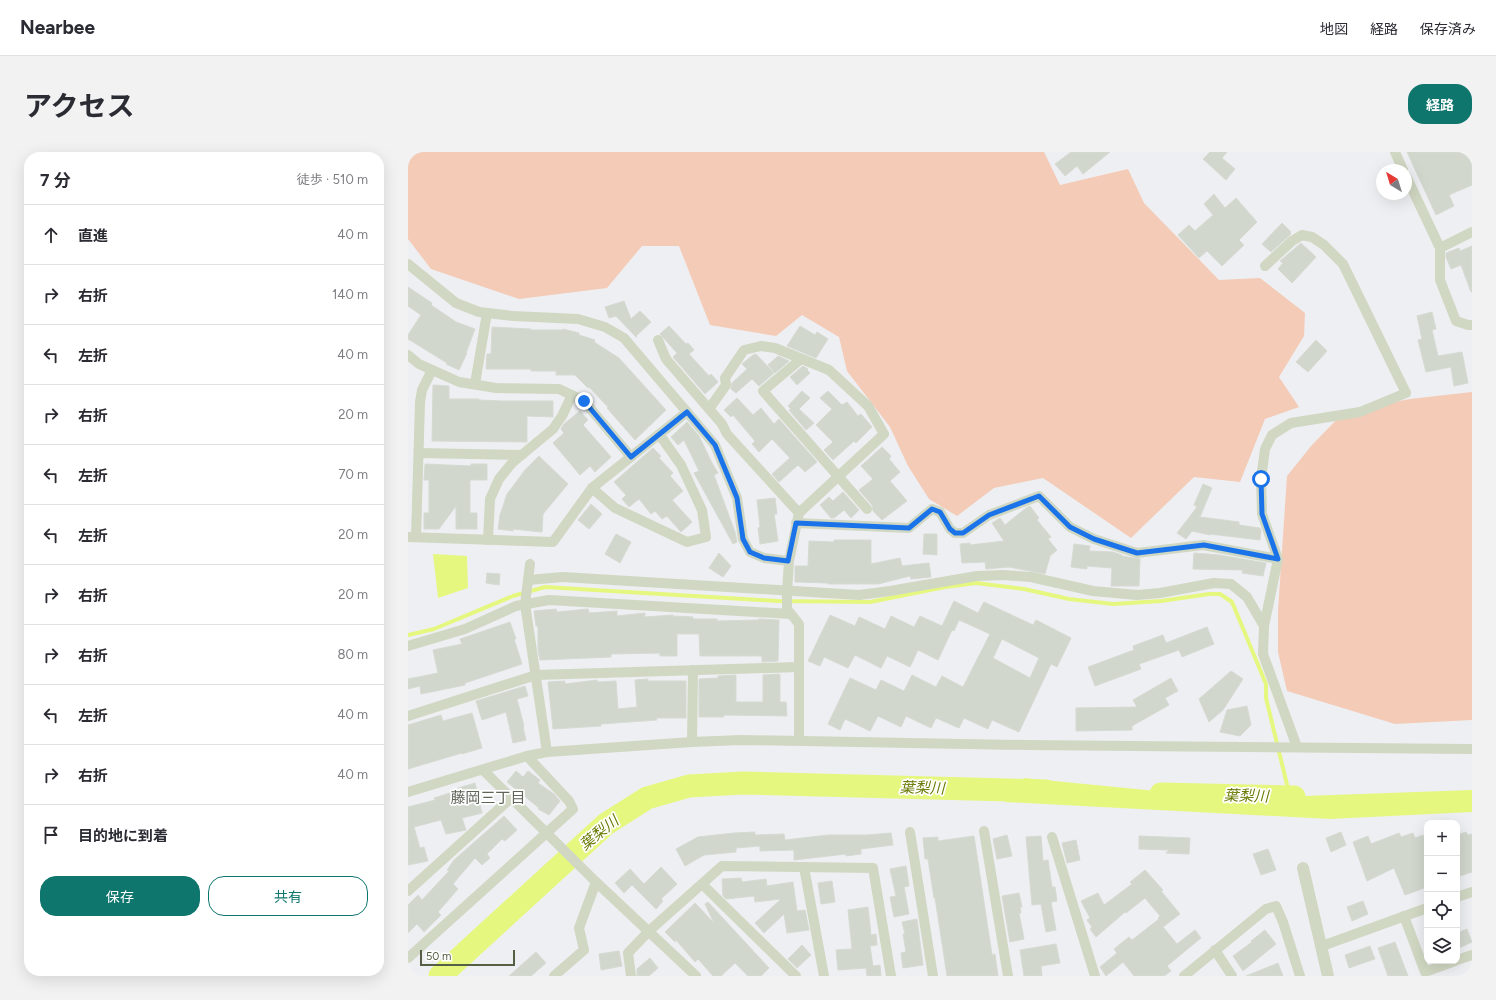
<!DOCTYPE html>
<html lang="ja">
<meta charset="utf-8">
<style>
:root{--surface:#fff;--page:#f2f2f3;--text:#2b2b33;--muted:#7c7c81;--line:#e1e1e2;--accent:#0f766e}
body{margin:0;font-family:Figtree,"Noto Sans JP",sans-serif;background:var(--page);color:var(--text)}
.controls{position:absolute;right:12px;bottom:12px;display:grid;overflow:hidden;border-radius:8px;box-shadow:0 4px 16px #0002}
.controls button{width:36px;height:36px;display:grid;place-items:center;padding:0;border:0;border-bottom:1px solid var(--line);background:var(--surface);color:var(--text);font:20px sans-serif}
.compass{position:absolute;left:968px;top:12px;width:36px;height:36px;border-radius:50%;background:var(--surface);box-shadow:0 4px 16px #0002;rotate:322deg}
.scale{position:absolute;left:12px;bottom:10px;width:95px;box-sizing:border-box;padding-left:4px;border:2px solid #545f44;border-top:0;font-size:11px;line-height:14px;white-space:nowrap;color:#545f44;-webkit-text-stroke:3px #fff;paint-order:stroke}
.stop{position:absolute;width:12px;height:12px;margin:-9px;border:3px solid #1a73e8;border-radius:50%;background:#fff}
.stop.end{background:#1a73e8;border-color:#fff;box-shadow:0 1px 4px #0008}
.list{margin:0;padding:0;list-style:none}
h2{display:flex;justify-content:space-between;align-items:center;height:52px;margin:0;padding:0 16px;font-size:17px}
h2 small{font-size:13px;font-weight:400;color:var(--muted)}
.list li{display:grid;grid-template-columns:26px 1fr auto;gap:12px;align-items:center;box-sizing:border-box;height:60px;padding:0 16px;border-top:1px solid var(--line)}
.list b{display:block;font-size:15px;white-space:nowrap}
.list em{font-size:13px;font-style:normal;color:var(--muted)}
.actions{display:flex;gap:8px;padding:12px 16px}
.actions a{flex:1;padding:9px 0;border:1px solid var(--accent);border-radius:16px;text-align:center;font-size:14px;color:var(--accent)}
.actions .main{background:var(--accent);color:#fff}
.icon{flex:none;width:22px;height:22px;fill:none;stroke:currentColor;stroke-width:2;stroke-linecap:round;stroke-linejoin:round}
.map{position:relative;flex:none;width:1064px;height:824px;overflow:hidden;border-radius:16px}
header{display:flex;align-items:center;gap:24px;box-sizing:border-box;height:56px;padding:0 20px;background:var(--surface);border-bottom:1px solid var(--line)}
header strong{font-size:19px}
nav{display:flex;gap:22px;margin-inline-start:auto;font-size:14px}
.intro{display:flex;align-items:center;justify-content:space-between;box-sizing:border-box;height:96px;padding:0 24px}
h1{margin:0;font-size:28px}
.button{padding:10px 18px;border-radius:16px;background:var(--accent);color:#fff;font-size:14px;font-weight:700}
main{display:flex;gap:24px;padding:0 24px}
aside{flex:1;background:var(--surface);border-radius:16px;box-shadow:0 4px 16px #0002}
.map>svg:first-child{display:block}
.green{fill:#f4cbb7}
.water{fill:#e6f77f}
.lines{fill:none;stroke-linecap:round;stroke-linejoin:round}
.stream{stroke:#e6f77f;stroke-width:4}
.river{stroke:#e6f77f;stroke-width:23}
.building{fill:#d1d7cd;stroke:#d5dbd2;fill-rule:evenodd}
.minor{stroke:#d0d8c3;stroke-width:10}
.tertiary{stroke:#d0d8c3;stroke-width:12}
.route{stroke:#1a73e8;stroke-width:5}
.labels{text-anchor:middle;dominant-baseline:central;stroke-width:3.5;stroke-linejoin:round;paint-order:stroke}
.water-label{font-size:15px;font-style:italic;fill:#6b7c06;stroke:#fff}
.neighbourhood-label{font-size:15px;fill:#60655a;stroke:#fff}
</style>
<header>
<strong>Nearbee</strong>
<nav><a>地図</a><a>経路</a><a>保存済み</a></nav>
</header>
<div class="intro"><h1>アクセス</h1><a class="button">経路</a></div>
<main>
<aside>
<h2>7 分<small>徒歩 · 510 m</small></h2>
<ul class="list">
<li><svg class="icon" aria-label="ahead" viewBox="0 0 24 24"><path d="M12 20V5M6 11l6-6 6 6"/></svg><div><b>直進</b></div><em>40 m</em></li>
<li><svg class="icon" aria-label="right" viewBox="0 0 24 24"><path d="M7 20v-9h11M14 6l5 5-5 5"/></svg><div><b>右折</b></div><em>140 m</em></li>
<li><svg class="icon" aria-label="left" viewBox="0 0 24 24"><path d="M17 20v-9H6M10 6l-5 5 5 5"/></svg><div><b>左折</b></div><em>40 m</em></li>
<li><svg class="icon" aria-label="right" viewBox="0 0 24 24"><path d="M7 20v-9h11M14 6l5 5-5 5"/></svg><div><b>右折</b></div><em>20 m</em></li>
<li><svg class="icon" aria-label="left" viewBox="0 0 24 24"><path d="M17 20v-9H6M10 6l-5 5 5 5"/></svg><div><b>左折</b></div><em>70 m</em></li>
<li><svg class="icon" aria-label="left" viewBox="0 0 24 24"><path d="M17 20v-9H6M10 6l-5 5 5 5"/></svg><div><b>左折</b></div><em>20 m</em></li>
<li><svg class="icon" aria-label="right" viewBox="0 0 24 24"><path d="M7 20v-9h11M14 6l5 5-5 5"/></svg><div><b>右折</b></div><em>20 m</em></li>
<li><svg class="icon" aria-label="right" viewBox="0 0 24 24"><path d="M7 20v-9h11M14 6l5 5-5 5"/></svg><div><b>右折</b></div><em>80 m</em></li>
<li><svg class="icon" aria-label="left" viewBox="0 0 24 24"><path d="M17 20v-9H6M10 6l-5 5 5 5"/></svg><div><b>左折</b></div><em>40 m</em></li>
<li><svg class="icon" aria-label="right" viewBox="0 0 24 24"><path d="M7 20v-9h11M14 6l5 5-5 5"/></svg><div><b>右折</b></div><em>40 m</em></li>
<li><svg class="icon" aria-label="arrive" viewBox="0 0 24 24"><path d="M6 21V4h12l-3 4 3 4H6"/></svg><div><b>目的地に到着</b></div></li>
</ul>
<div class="actions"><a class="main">保存</a><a>共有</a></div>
</aside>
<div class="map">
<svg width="1064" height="824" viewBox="0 0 1064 824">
<rect width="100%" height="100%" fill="#eeeff2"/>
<g class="green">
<polygon points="0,0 636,0 652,33 720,17 736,51 811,128 852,126 897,161 896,184 871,225 891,255 857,267 832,330 786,325 723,386 635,326 586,336 549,364 521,347 500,314 482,275 439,219 431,185 394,163 368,184 302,173 271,94 234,94 199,136 111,147 23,117 0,87"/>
<polygon points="1064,240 1064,568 987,572 879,539 870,500 870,459 879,324 904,293 937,259 1002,247"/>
</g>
<g class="water">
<polygon points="25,402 59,404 60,436 30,446"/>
<polygon points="616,626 779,642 868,645 1064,638 1064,660 922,667 597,650"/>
</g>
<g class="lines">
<polyline class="stream" points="0,483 26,477 105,444 137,435 370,449 462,450 537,435 568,431 616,437 661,447 705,452 753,449 801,442 812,442 824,450 858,532 858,546 882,645"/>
<g class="river">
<polyline points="753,642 886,645"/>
<polyline points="32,824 198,672 239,646 281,634 335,631 638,639"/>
</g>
</g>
<g class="building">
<polygon points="663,0 702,0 675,22 669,14 657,24 647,12"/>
<polygon points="802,0 819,0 814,6 827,17 818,28 795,7"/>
<polygon points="999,0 1064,0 1064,33 1041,43 1046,54 1028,63"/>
<polygon points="806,42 817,56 828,46 849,70 831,88 836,93 814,114 799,99 791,106 770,83 781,73 787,79 805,63 796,52"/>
<polygon points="874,71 883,80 882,81 883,82 863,100 854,92"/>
<polygon points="893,91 908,105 884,131 870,117 875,111 872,109"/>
<polygon points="1064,94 1064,140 1063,140 1053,113 1043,117 1038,105 1038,101 1051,96 1052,99"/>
<polygon points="0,135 24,151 23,153 48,170 67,177 58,201 59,201 51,218 38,212 39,211 0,187 0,183 13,163 0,154"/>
<polygon points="216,149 223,167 232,159 243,170 228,184 229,186 208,164 201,166 197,155"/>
<polygon points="1024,160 1028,177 1024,178 1030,204 1054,200 1060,231 1046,234 1043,215 1018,220 1010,188 1014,187 1009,164"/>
<polygon points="261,174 278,192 280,191 286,198 281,202 301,224 303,222 310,230 297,242 265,205 269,201 252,182"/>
<polygon points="392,174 407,183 409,180 420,187 408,206 379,194"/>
<polygon points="84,175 123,177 123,178 155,178 155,177 171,181 171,183 187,188 186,190 211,206 258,258 227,288 199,256 200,255 181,235 180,236 167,223 148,223 148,219 123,219 123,217 78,217 79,202 83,202"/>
<polygon points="908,188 919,199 900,220 888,210"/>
<polygon points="348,202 366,221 351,234 344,227 328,241 323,237 324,231 339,217 334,212 345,203"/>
<polygon points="370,204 381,209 367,221 360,213"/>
<polygon points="395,214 400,217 399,218 402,221 389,233 382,225"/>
<polygon points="25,233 41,234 41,247 71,247 71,248 94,249 145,249 145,265 119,264 119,290 24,289"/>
<polygon points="394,239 402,246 391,257 406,271 398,278 381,258 383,257 380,254"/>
<polygon points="420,239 434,253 439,250 450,264 453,262 464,275 448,291 446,289 425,308 416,298 425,290 408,273 424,257 412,246"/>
<polygon points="329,246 345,263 353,256 366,272 371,267 409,310 397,320 390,313 371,330 364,322 382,306 364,287 351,300 344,292 347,289 325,263 323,265 316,258"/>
<polygon points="172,259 180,268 175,273 203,305 187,320 182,314 172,323 145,291 156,281 153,277 156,272"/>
<polygon points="279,270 291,284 304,311 310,321 306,323 327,380 329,390 325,392 286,321 291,319 276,288 270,293 263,285"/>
<polygon points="474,295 483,304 481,307 492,320 482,329 499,349 474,368 465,359 464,353 451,338 465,327 453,314"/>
<polygon points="245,296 253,304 251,306 265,321 262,324 275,339 264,348 284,370 273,380 259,364 254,367 247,359 243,362 231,347 221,355 214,347 218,343 206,330"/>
<polygon points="131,304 160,332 135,362 134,380 105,377 105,379 90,377 92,363 99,342 117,318"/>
<polygon points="17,312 63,314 63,312 79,312 79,328 62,328 62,361 69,361 69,377 48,377 48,354 31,377 16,377 16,361 21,361 21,328 16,328"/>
<polygon points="795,332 804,336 792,365 831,370 831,373 852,376 853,379 852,388 802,382 802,383 784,379 778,387 769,381 789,355 786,353"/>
<polygon points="435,340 451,358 443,366 436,358 426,366 423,366 412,353 421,345 425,349"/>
<polygon points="367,346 369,362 366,362 370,389 352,392 350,376 352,375 349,348"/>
<polygon points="183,352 194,362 181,377 170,368"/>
<polygon points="622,354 631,366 629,368 643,385 640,387 649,398 642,404 637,422 601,415 578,417 577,410 554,411 552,392 562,391 562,393 596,389 584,371 592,366 597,373 618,356"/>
<polygon points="208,382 223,390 212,411 197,402"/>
<polygon points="516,382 529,382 529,403 515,402"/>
<polygon points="426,388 463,388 463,412 492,406 494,414 521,411 523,425 503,427 502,424 470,432 420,432 420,431 387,430 387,414 400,414 401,389 426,390"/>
<polygon points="666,392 682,394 681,399 705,400 714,403 714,404 732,407 731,434 703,434 704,416 679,414 679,417 663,415"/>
<polygon points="311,401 323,414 315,425 301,416"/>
<polygon points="786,401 811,403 858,411 855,424 834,421 835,418 785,417"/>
<polygon points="79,421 92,422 91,433 78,431"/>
<path d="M546,449L570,461L576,450L625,473L628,468L663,486L649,515L643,512L611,580L584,568L580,577L556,566L551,576L528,566L523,576L498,564L493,575L470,564L462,579L437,567L432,578L420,572L442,526L468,538L473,528L496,539L504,523L528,535L534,524L555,535L582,482L551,468L546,479L544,478L530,508L510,498L502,515L479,504L473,516L447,503L440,516L416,505L412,514L400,509L422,463L447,474L451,465L477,477L483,464L506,475L512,464L534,474ZM594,487L631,506L622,526L585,506Z"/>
<polygon points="148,457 149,460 180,457 181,461 209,459 209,464 237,461 237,465 265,463 265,464 285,465 285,467 309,467 309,469 351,468 351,467 353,467 371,468 370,509 354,510 354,505 353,504 292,504 291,482 269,482 269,504 252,504 252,501 203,502 203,505 132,508 130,497 130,474 128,474 126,459"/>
<polygon points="102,470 108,487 106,487 114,512 57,531 57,533 13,542 12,534 0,537 0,527 30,521 25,498 54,492 52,487"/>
<polygon points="799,475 806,492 774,505 771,498 731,512 733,517 687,534 680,515 726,498 725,494 755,483 758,491"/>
<polygon points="823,519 835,527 815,558 801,570 791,547"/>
<polygon points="371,522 372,523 372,550 378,550 379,564 316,563 316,565 291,565 291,527 310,526 310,524 328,523 328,550 355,550 355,523"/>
<polygon points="763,526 770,539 757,546 761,553 724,574 724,578 668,579 668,556 729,555 725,548"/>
<polygon points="240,527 240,529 278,529 278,566 248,566 249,568 193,572 193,574 145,577 140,530 157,529 157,532 189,528 189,530 208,529 210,557 229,555 227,528"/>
<polygon points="117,534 120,544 109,547 116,574 115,575 118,588 105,591 98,560 74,568 68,549"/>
<polygon points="839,554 843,573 832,584 812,580 819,558"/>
<polygon points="64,561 74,596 54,602 54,601 0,617 0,573 33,563 35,569"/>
<polygon points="108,619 115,625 120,619 132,628 130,631 146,642 152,649 141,663 130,657 131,656 99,630"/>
<polygon points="67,631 74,661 54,666 58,678 38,682 33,668 6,675 12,696 16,695 20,709 0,713 0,655 27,648 26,646 51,638 50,636"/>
<polygon points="96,664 109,678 97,689 94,687 79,702 82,706 74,713 67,706 45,732 50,737 30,760 33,763 16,780 9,772 0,781 0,753 10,743 14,748 41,719 39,718 46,708"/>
<polygon points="347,680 347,683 376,682 377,688 420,683 459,683 483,681 485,693 453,697 453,702 438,704 438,702 386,708 386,698 352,699 352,694 328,696 328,700 296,703 277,714 268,697 290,685 326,681"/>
<polygon points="933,680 938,693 923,700 918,686"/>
<polygon points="1058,680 1060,683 1064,682 1064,720 1049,725 1049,683"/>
<polygon points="991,681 993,685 1005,681 1007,686 1015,683 1019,693 1019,735 997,743 986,716 959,729 945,690 960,684 963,692"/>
<polygon points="599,683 604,704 589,707 585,687"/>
<polygon points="566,684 584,803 587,802 590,824 539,824 527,746 526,746 520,707 517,707 515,686 530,685 530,689"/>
<polygon points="633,684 635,709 640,708 644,735 647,735 649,749 643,750 648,778 638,780 633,752 624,753 618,685"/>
<polygon points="731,684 782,686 781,702 758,701 761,698 731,697"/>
<polygon points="668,688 672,708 659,711 654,691"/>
<polygon points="860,697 868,718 853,723 845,702"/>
<polygon points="498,714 501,734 496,735 501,762 486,765 482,745 488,744 482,717"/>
<polygon points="253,715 269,732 253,747 255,749 248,757 224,733 216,741 207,731 222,717 236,732"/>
<polygon points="737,718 755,738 753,739 772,762 755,775 769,792 787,778 793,786 759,814 763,819 756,824 726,824 715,810 698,824 692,815 709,801 706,797 721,785 724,788 751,767 750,766 752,764 737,746 718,761 717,760 688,785 682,777 684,775 679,768 682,766 673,749 690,741 696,753 724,732 722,730"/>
<polygon points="333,726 334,730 358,727 359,734 385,730 389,759 397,758 401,778 379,781 376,762 356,781 347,771 373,747 347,750 346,744 318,747 315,744 314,727"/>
<polygon points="424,729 427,750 413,752 410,731"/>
<polygon points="611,741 614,755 612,755 613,761 611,761 616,787 602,790 594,744"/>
<polygon points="955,749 960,762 944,769 939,755"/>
<polygon points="300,750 361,816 353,824 340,824 327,811 313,824 305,824 290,807 287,810 268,788 267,790 257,780 287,751 306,771 297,752"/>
<polygon points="460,755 463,783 468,782 469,793 462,794 465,814 472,813 473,824 459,824 458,816 430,818 428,798 444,797 440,758"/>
<polygon points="509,767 515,813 495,816 493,801 498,800 495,782 497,782 494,770"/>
<polygon points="1059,777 1064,790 1049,797 1049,781"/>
<polygon points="857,778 868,792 835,819 825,804 844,790 843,789"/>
<polygon points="987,790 1000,824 980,824 970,796"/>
<polygon points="648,792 652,811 633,814 634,824 616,824 612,798"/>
<polygon points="394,793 403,803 389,816 380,807"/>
<polygon points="962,794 967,807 941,816 937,803"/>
<polygon points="211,799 214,814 193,818 191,802"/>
<polygon points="128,800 138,811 123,824 101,824"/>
<polygon points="242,806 250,816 241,824 229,824 229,817"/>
<polygon points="870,811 875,824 838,824"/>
</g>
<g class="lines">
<g class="minor">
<polyline points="987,0 995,18"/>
<polyline points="998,24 1032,96 1032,128 1048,169 1060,173 1064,173"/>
<polyline points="1032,96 1064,80"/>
<polyline points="0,112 48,151 71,160 105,164 170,167 197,175 216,186 307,293 329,346 335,387 342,400 356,406 381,409"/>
<polyline points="250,188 258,207 314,272 319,282 391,361"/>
<polyline points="0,203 11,212 51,230 88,236 151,237 176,249 223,305"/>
<polyline points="393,207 355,239 459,357"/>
<polyline points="67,232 79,161"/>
<polyline points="301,257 318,233 317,226 336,198 353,194 367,196 421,218 460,254 476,282 391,361 381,409 379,440 379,457 391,472 391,588"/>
<polyline points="11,301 114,303"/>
<polyline points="184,336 207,356 279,390 298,385 294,358 273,313 251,282"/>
<polyline points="388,371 501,376 524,357 532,360 542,377 547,381 555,381 581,363 631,344 662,375 686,387 729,401 795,393 870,407"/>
<polyline points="0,385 145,390 184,336 279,260"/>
<polyline points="8,385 12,250 14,238 24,218"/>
<polyline points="80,388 82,347 91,327 104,311 145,277 154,264 164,243"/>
<polyline points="122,412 117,452 139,600"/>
<polyline points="120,428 155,425 451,443 482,439 569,424 594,423 623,425 685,439 729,443 752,441 806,431 823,432 839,445 856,474 855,502 889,595"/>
<polyline points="856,474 870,407 854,362 853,327 857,297 864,283 883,271 952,260 998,241 935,112 916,93 904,85 894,83 884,89 857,114"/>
<polyline points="0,494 57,477 108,454 141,448 383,462"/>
<polyline points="0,564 128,523 391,515"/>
<polyline points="284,590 285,518"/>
<polyline points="75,618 188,730 288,824"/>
<polyline points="0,640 119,604 139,600 284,590 333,588 617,593 1064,597"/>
<polyline points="576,679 600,824"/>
<polyline points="502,680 525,824"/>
<polyline points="644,685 687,824"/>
<polyline points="396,715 416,824"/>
<polyline points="294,732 388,824"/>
<polyline points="0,739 103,646"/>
<polyline points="1049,745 1064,740"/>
<polyline points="996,764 1017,820 1047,809"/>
<polyline points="914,794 1019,756"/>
<polyline points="807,798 824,824"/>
<polyline points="0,806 165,657 161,649 119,604"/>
<polyline points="1049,808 1064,803"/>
<polyline points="146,824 176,798 171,776 188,730"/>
<polyline points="223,824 220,801 241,779 314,714 465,716 483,824"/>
<polyline points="776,824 858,757 868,754 875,770 892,824"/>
</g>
<polyline class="tertiary" points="895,716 920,824"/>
</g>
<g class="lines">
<polyline class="route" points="176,249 223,305 279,260 307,293 329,346 335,387 342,400 356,406 380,409 388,371 501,376 524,357 532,360 542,377 547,381 555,381 581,363 631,344 662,375 686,387 729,401 796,393 870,407 854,362 853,327"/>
</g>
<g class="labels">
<g class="water-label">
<text transform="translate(514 636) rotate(1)">葉梨川</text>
<text transform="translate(838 644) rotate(1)">葉梨川</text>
<text transform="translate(191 681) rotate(-39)">葉梨川</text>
</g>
<g class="neighbourhood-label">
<text x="80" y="646">藤岡三丁目</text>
</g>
</g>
</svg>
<div class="controls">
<button>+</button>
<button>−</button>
<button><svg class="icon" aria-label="locate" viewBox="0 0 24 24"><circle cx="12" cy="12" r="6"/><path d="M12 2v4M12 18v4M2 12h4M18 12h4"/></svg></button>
<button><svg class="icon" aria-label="layers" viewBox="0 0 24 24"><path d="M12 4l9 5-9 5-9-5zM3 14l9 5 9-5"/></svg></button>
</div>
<svg class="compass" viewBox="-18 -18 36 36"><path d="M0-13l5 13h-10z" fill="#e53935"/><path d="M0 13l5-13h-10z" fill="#7c7c81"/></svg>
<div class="scale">50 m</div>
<div class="stop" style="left:853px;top:327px"></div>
<div class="stop end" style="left:176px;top:249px"></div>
</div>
</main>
